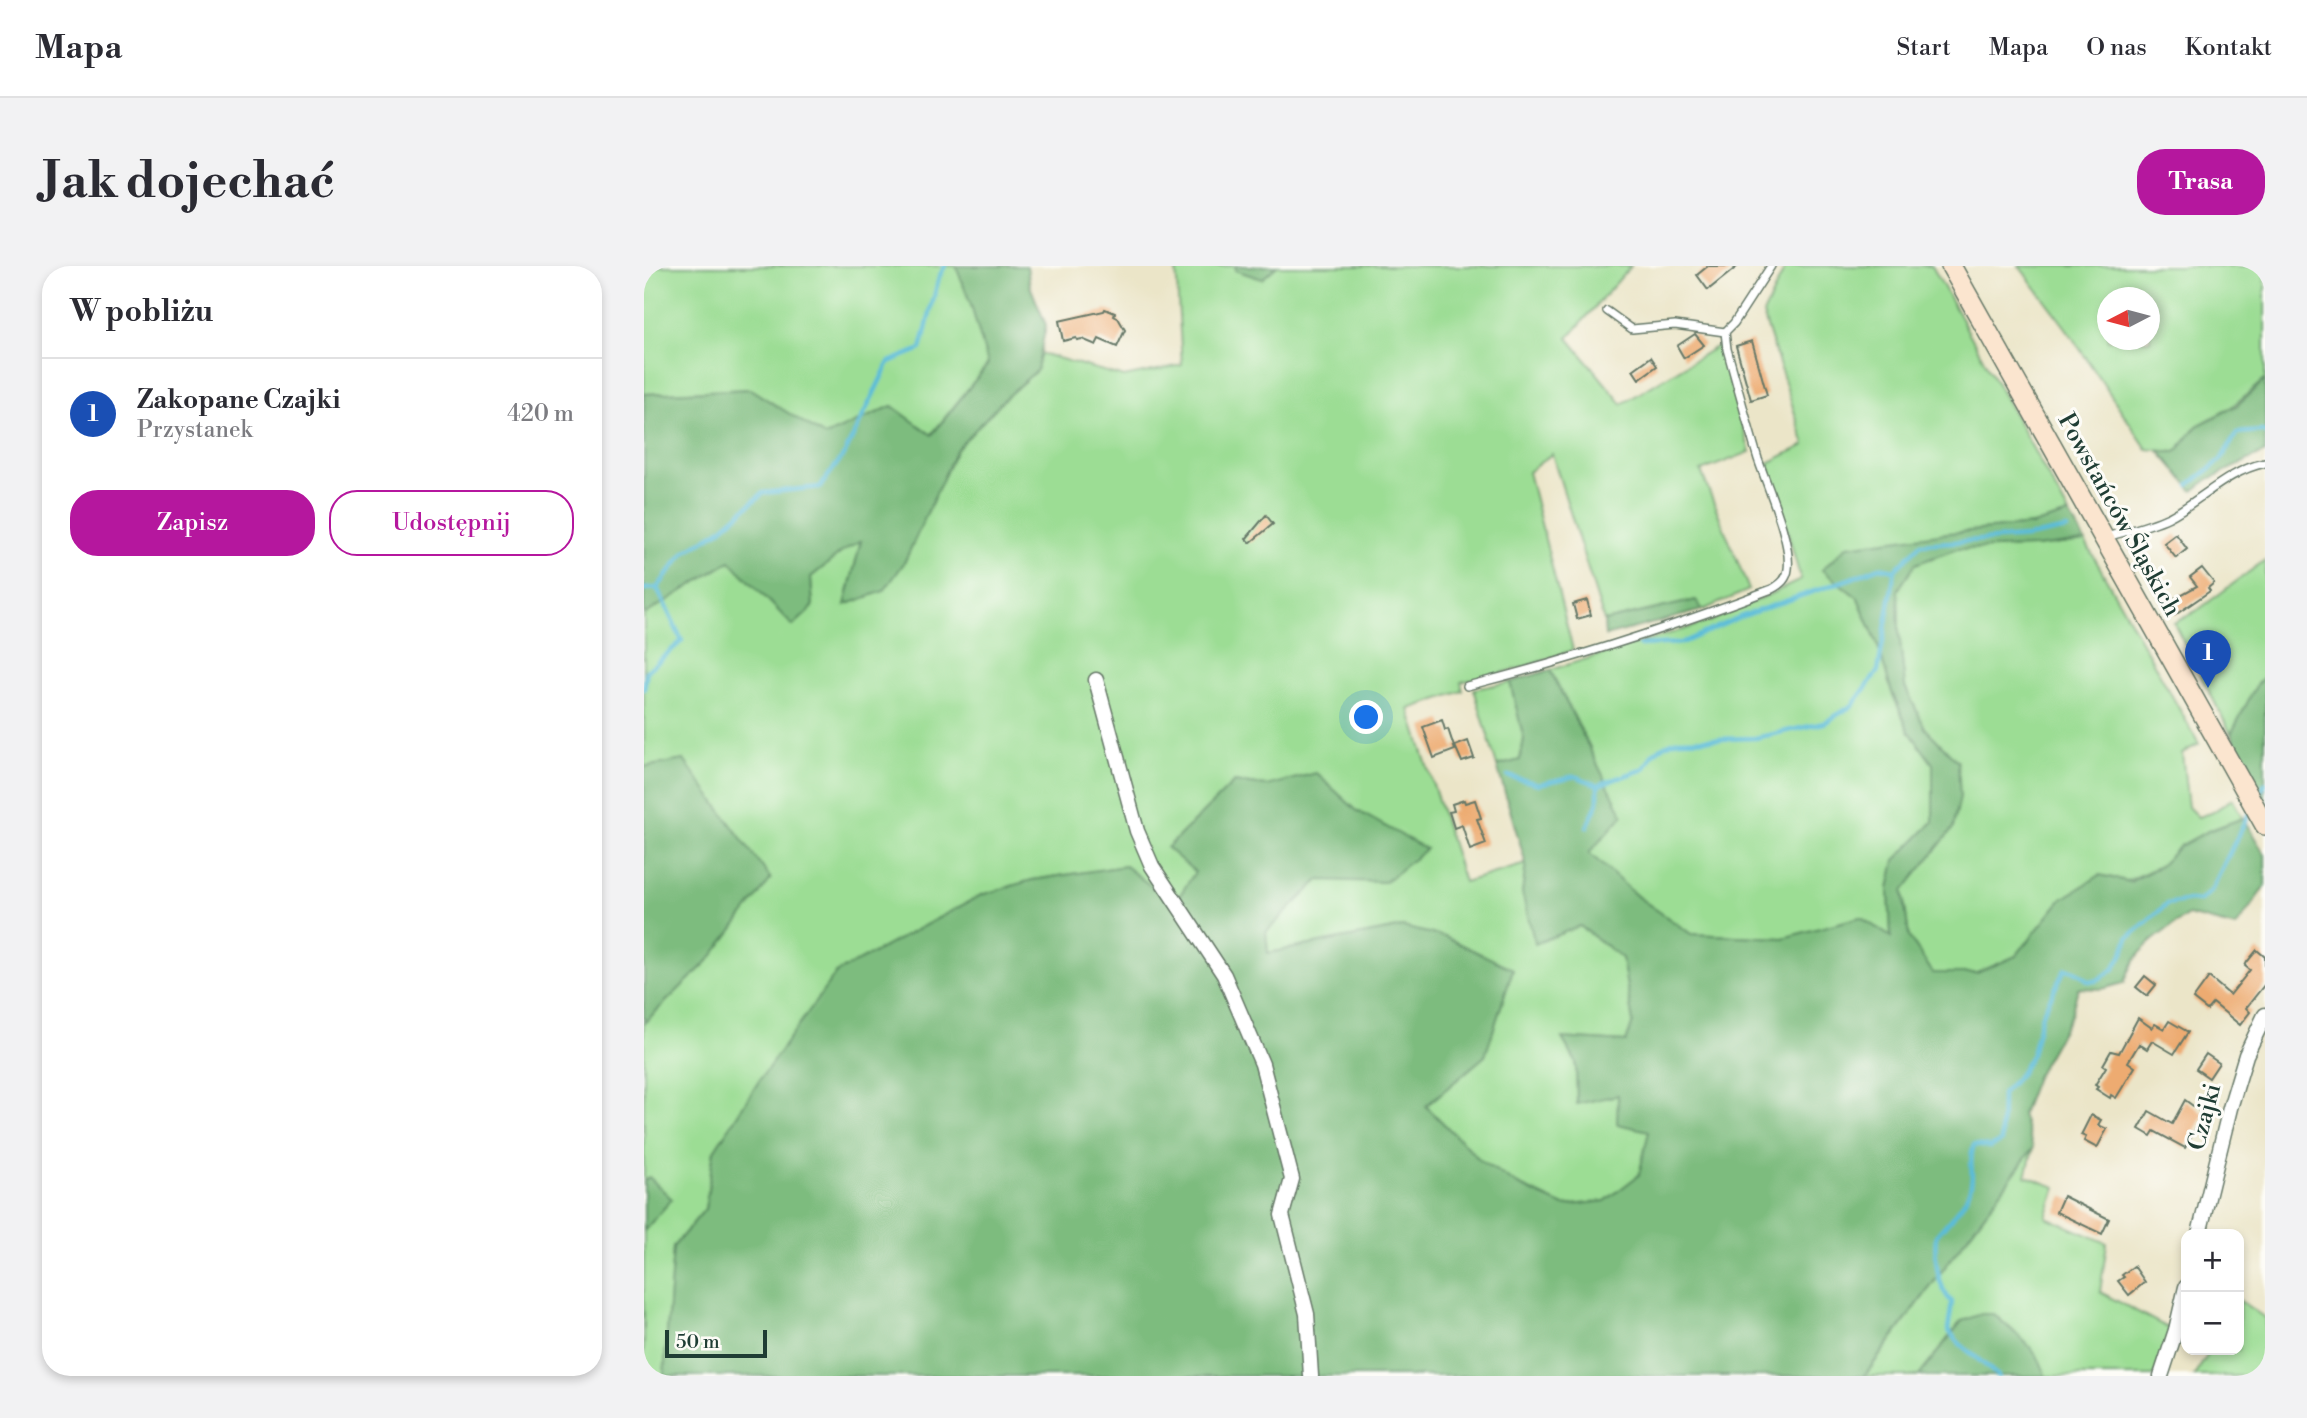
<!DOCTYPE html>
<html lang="pl">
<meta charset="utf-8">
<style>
:root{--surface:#fff;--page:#f2f2f3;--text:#2b2b33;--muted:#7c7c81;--line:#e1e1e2;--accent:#b5179e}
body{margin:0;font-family:"Libre Bodoni",serif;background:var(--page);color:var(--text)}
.controls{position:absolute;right:21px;bottom:21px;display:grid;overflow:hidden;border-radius:14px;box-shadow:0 4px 10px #0003}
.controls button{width:63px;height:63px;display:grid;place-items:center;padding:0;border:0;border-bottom:2px solid var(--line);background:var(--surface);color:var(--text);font:35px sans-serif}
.compass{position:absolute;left:1453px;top:21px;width:63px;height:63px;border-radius:50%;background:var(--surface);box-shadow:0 4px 10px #0003;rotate:264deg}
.scale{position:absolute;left:21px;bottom:18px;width:102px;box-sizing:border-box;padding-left:7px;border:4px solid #1f3d34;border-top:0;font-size:19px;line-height:24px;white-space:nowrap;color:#1f3d34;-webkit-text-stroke:5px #fdfcf7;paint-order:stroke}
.you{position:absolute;left:723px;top:452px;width:24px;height:24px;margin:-18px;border:5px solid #fff;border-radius:50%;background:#1a73e8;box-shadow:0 0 0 10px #1a73e833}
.badge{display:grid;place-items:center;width:46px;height:46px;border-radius:50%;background:var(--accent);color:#fff;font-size:23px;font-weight:700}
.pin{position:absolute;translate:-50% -58px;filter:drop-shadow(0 2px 4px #0008)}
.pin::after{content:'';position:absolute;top:37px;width:24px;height:21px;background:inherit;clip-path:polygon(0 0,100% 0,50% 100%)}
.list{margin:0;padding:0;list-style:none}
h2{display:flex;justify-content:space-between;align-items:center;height:91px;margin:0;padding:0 28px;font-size:30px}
h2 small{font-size:23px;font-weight:400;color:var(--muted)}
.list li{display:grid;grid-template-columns:46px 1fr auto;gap:21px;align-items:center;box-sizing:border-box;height:112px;padding:0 28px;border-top:2px solid var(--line)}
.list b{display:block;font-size:26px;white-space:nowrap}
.list p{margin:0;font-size:23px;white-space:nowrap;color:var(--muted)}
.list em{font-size:23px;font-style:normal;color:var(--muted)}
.actions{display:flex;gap:14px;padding:21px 28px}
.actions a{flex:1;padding:16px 0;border:2px solid var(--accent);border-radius:28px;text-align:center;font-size:24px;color:var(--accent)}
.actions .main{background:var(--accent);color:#fff}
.map{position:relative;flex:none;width:1621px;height:1110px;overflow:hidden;border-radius:28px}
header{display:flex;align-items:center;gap:42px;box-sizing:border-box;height:98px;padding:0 35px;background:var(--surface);border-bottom:2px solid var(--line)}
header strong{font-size:33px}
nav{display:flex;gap:38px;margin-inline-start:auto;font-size:24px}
.intro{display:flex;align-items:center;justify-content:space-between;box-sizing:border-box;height:168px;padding:0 42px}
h1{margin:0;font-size:49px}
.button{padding:18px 32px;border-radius:28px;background:var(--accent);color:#fff;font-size:24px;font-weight:700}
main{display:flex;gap:42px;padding:0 42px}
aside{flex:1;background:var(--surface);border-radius:28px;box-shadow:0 4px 10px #0003}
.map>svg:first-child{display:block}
.green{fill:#9cdd94;stroke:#5e8d64;stroke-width:2;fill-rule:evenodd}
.forest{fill:#7dbc7e;stroke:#4e7c59;stroke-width:2}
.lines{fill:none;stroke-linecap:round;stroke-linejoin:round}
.stream{stroke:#5abcd9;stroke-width:4.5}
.building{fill:#edab71}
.lane-casing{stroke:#667868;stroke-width:10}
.street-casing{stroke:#667868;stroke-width:17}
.secondary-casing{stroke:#667868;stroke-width:22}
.lane{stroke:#fff;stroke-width:7}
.street{stroke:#fff;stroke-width:14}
.secondary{stroke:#fbe5cf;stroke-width:19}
.labels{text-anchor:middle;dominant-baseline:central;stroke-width:6;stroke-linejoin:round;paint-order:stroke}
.street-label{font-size:24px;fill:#1f3d34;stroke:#fdfcf7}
</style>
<header>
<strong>Mapa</strong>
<nav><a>Start</a><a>Mapa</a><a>O nas</a><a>Kontakt</a></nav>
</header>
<div class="intro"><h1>Jak dojechać</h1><a class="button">Trasa</a></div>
<main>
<aside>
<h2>W pobliżu<small></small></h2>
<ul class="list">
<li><span class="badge" style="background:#1a4fb4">1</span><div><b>Zakopane Czajki</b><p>Przystanek</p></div><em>420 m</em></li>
</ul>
<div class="actions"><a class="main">Zapisz</a><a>Udostępnij</a></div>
</aside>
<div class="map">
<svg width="1621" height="1110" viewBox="0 0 1621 1110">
<rect width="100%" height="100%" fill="#fdfcf7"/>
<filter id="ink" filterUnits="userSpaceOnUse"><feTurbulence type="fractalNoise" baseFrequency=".0143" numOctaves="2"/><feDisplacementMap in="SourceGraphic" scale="14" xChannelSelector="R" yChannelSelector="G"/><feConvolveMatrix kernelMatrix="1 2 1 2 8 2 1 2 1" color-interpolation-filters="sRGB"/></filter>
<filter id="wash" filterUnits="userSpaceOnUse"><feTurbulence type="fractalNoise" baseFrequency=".00686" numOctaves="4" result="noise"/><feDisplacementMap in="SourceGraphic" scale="28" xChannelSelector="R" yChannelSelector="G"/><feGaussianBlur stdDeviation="1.57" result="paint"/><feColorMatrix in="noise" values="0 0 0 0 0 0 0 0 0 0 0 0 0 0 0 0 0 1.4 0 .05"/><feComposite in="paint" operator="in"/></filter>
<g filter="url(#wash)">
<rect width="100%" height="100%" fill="#ebe5c8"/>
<g class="green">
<polygon points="0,0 312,0 327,39 344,98 287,169 248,140 181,171 106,123 0,128"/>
<polygon points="532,0 592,0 591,3 618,12 633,0 987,0 924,72 978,138 1075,79 1106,186 1057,205 1105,324 1059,344 1051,334 960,355 908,188 884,206 929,384 874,403 817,416 819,425 765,443 820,616 882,598 878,627 936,660 978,692 989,756 982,776 918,772 932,796 933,837 974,828 1006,864 995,909 961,935 920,940 874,919 837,895 782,840 841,790 869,703 759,661 624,687 622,666 675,613 741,616 781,583 712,544 672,507 623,520 590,516 523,582 552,606 530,638 481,600 388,614 337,629 117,812 70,885 61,943 29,981 20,1110 0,1110 0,757 66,693 40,494 0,501 0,349 87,295 169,341 167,311 198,286 217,274 201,339 239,325 260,297 312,184 360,133 393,104 396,87 480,111 538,99"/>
<polygon points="1142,0 1288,0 1425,248 1388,259 1295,268 1214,332 1233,377 1248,427 1265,465 1289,498 1289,556 1251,595 1245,623 1247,671 1216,651 1139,672 1047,668 994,631 944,587 946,481 906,404 1067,355 1157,314 1124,197 1161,179 1119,48"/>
<path d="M1375,0H1617L1621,3V113L1586,142L1553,160L1532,186L1503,183L1422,62ZM1464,32H1506V74H1464Z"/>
<polygon points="1441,275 1555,478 1538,487 1544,541 1554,551 1569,546 1588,533 1599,552 1564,565 1536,580 1516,600 1483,615 1456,609 1417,634 1372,690 1333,707 1289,707 1265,671 1259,625 1309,562 1314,496 1281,462 1261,420 1255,366 1254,324 1271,298 1313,283 1392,281"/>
<polygon points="1621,294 1621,410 1613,418 1587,468 1530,357 1554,344"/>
<polygon points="866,416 880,473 876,494 853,500 830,423"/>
<path d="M1389,882L1382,910L1412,921L1402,951L1463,977L1456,1026L1526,1063L1510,1110H1401C1397,1084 1368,1065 1350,1048L1317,1055L1275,1110H1221Z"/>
<polygon points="1595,1034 1621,1052 1621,1110 1550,1110 1567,1084 1595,1084"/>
</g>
<g class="forest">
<polygon points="312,0 383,0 386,20 402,59 393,104 360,133 312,184 260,297 240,325 201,339 217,275 198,286 167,311 169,341 149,360 86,295 0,349 0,128 106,123 181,170 248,140 288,169 344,98 327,39"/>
<polygon points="592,0 633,0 618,13 591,4"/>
<polygon points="1621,114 1621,186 1565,213 1549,225 1516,186 1532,186 1553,160 1592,140"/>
<path d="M1425,248L1441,275L1392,281L1313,283L1271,298L1254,324L1255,366L1261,421L1281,462L1314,496L1316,531L1309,562L1259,625L1265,671L1289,707H1333L1372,690L1417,634L1456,609L1486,616L1516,600L1536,580L1564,565L1599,552L1621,589V620L1592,661L1544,649C1513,671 1494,679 1480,717L1458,723L1434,722L1427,749L1392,811L1378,848L1389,882L1220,1110H20L29,981L61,943L70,885L117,812L192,707L337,629L388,614L481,600L530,638L551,606L523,582L590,516L623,520L672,507L712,544L782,583L741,616L675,614L622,666L624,687L759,661L801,671L869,703L841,790L782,840L837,895L874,919L920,940L961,935L995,909L1005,865L973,858L974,829L933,838L932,796L918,772L982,776L989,756L978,692L936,660L891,678L878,627L882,598L853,500L876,494L880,473L866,416L906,404L979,549L945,587L994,631L1047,668L1139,672L1216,651L1247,671L1245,623L1251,594L1289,556V498L1265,465L1248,426L1233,377L1214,332L1178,304L1203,280L1295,268L1388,259Z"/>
<polygon points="1052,334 1059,344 961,370 960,355"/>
<polygon points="1621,410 1621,537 1587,468 1613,418"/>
<polygon points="40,494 127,613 66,693 0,757 0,501"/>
<polygon points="5,911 28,933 0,965 0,915"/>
<path d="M1337,1048H1349C1368,1065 1397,1084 1401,1110H1275L1318,1055Z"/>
</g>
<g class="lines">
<g class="stream">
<polyline points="1545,219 1577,194 1593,167 1618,165 1621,167"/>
<polyline points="0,323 13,322"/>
<polyline points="995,379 1038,377 1096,351 1211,311 1235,301 1251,304"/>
<polyline points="0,423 3,405 38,375 13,322 41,286 75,265 119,227 176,221 201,187 245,96 277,83 295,11 301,0"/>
<polyline points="864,510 895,518 931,510 954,519 1000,503 1009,488 1019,480 1033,474 1111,472 1180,457 1209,439 1234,405 1251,304 1277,278 1383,271 1423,263"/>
<polyline points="1612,534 1621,518"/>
<polyline points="943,561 954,536 954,519"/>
<path d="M1354,1110L1316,1078L1304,1064L1308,1036C1293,1022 1290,990 1292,970C1304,955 1323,938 1327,919C1330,905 1324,893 1330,879L1346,881L1357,876L1358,828L1376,808L1388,788L1398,748L1421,703C1431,704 1437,707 1444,715H1452L1470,703L1479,687L1484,672L1523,638L1546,634L1555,635L1567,625L1606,545"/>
</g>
</g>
<g id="blocks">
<g class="building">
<polygon points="1064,0 1094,0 1064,24 1053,9"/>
<polygon points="461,43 471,47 470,50 474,52 481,64 473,81 455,73 452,79 438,73 433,74 432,72 419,75 415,55 460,45"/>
<polygon points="1051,68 1060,79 1040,92 1033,80"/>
<polygon points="1108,75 1123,129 1107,134 1092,80"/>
<polygon points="1007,91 1013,100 995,113 989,104"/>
<polygon points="622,249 629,258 606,277 602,273"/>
<polygon points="1532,268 1543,283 1532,292 1520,277"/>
<polygon points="1558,302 1570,317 1564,322 1566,325 1531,349 1525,337 1532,334 1531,332 1553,320 1546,311"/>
<polygon points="943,334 947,349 933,353 929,338"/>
<polygon points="798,454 801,464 804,463 811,484 790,492 779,461"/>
<polygon points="824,475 830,492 818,496 811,480"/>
<polygon points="820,534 821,537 831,534 837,552 833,553 842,578 826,584 818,559 810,562 805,546 810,545 808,538"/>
<polygon points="1613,684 1621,691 1621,718 1602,742 1606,746 1596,759 1569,737 1563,744 1549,733 1565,711 1586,729 1606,704 1601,700 1603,696"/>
<polygon points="1501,710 1512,719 1503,730 1492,721"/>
<polygon points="1494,752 1508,762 1511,758 1520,763 1525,755 1544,766 1530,788 1508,775 1503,783 1495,778 1484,796 1491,801 1472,832 1467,829 1466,832 1452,823 1454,821 1451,819 1462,801 1459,799 1467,785 1475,787"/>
<polygon points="1562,788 1575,797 1565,812 1552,803"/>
<polygon points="1541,834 1560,848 1541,882 1510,865 1507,870 1495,863 1505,845 1528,858"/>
<polygon points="1447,849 1457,854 1454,859 1463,863 1453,882 1440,875 1442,871 1437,869"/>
<polygon points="1419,930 1465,953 1458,968 1412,946"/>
<polygon points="1490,1000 1501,1016 1485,1029 1474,1015 1480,1011 1478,1009"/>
</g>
</g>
</g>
<g filter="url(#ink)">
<use href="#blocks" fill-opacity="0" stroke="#667868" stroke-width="2"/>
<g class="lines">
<defs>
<g id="lane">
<polyline points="963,45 988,63 1031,59 1081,66"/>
<path d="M1462,271C1483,265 1504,261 1525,251C1558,234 1583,205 1621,197"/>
<path d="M823,420C927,394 1028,361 1128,323C1137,318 1143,313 1144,303C1148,276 1123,220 1114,193C1103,156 1093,119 1083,83L1081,66L1090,57L1127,0"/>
</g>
<g id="street">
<polyline points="452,414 493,565 508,600 580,709 618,798 648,913 638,949 663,1048 667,1110"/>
<polyline points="1555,968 1586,842 1602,789 1621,749"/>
<polyline points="1517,1110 1532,1064 1542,1021"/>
</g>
<polyline id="secondary" points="1307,0 1621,559"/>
</defs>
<use href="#lane" class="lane-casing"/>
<use href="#street" class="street-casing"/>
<use href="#secondary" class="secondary-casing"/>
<use href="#lane" class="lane"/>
<use href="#street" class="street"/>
<use href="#secondary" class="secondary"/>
</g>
</g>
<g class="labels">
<g class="street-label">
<text transform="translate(1475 249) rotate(61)">Powstańców Śląskich</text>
<text transform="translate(1561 851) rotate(-75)">Czajki</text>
</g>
</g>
</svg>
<div class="controls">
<button>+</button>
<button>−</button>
</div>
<svg class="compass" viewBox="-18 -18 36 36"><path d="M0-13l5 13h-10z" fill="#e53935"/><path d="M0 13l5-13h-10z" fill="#7c7c81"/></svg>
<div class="scale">50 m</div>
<div class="you"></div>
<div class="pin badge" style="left:1564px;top:422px;background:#1a4fb4">1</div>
</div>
</main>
